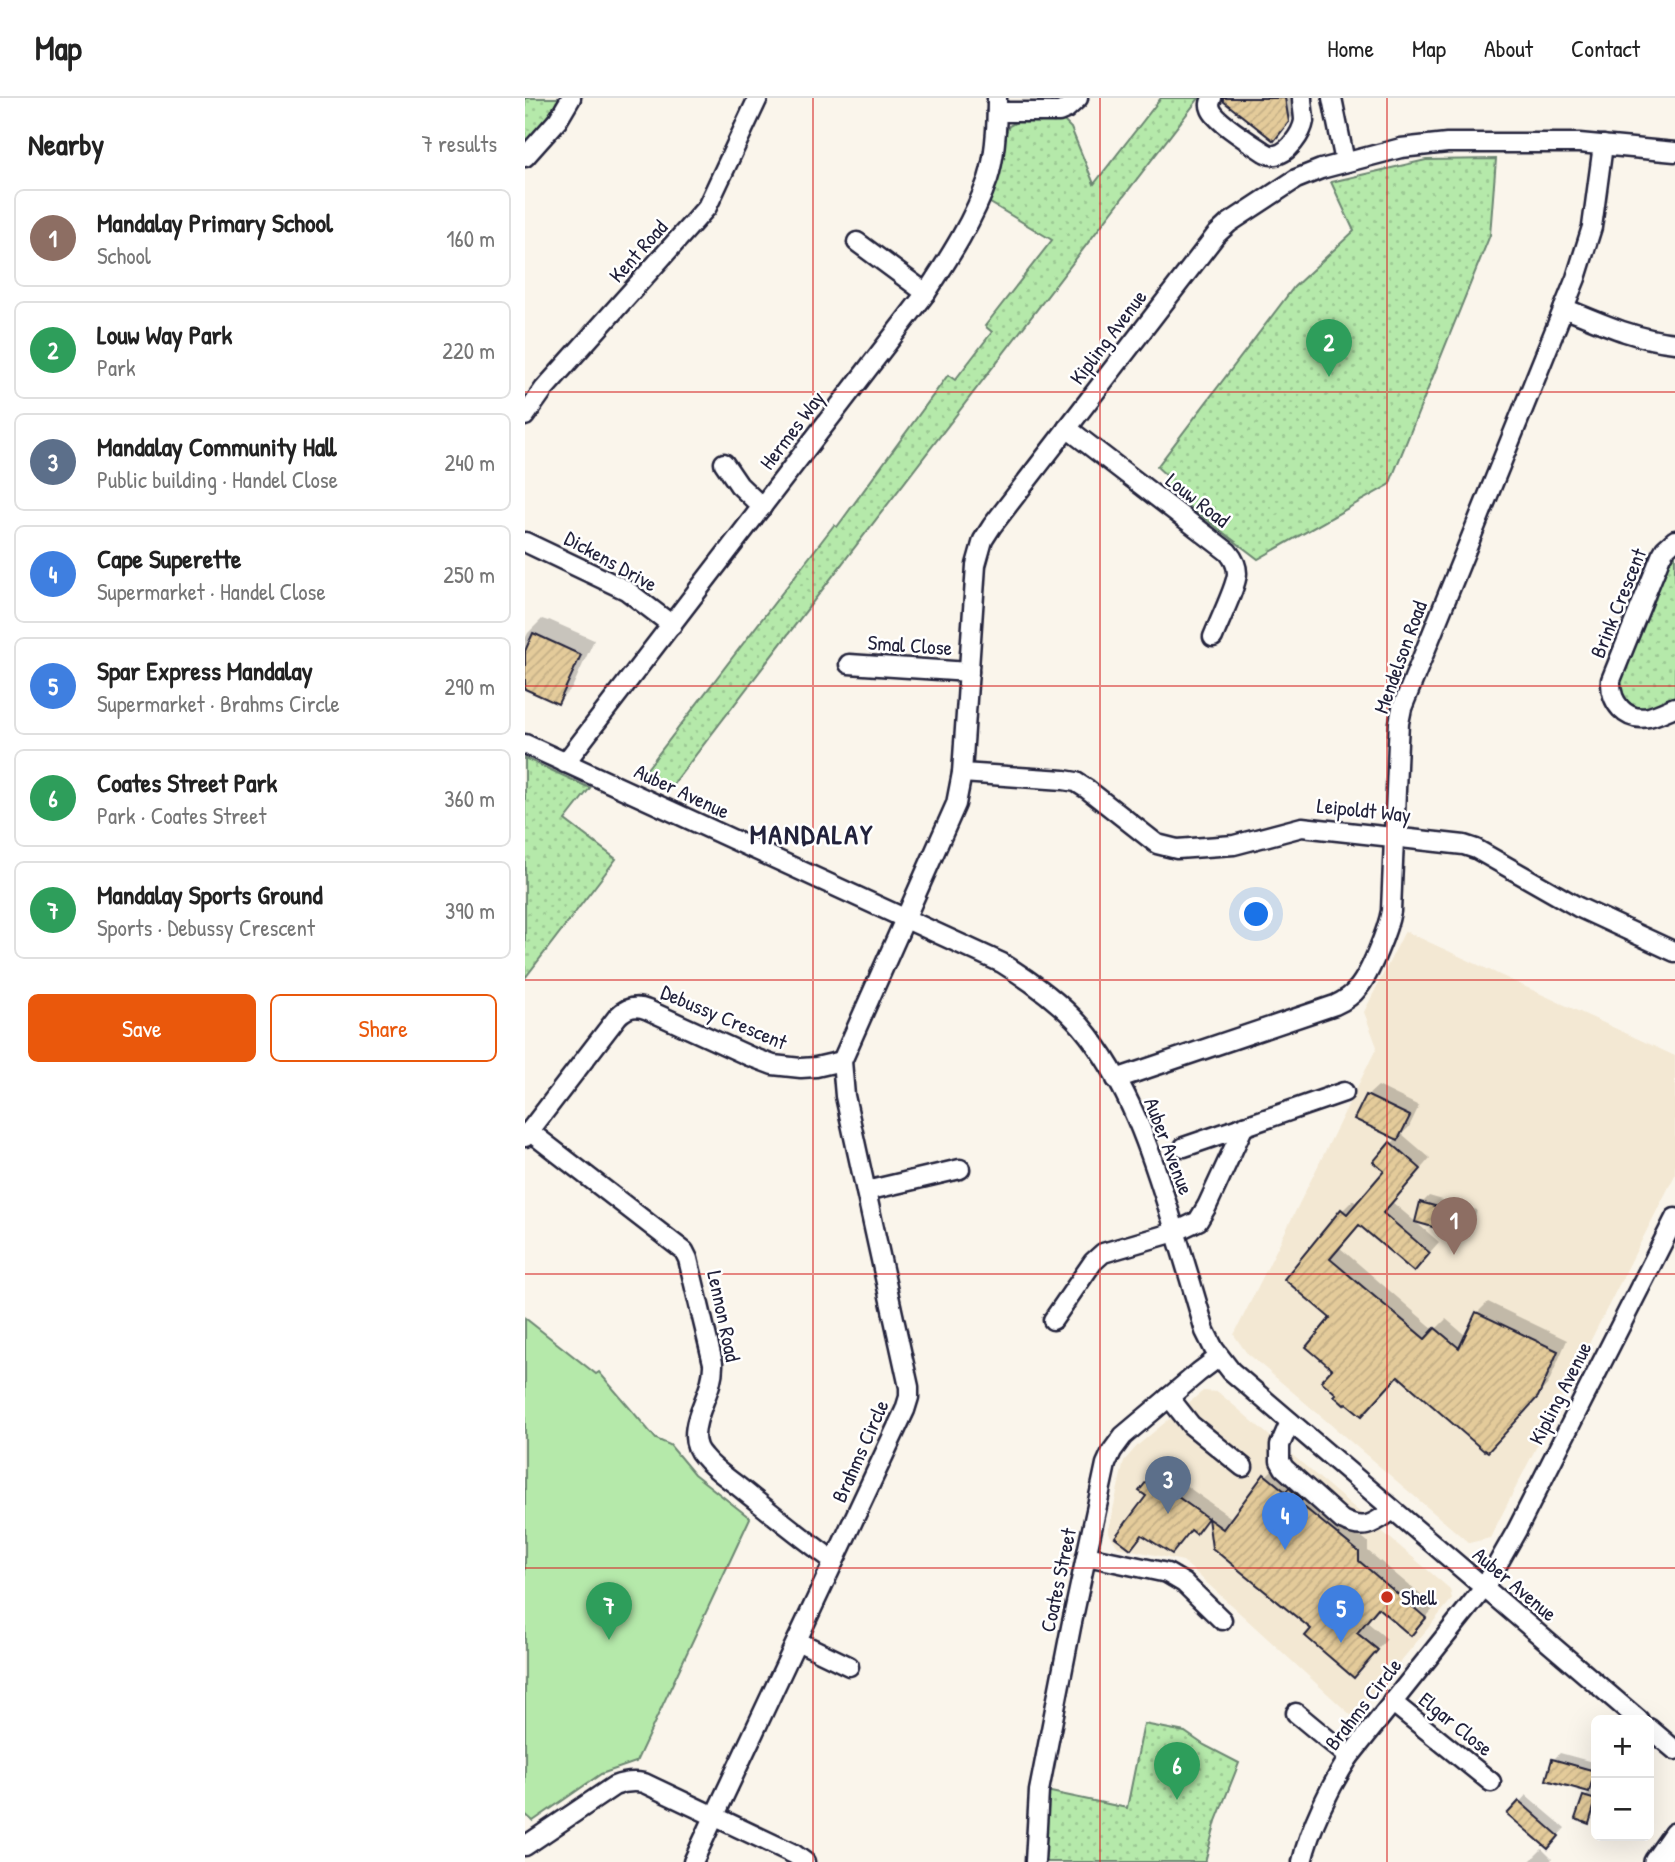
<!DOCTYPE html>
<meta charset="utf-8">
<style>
:root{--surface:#fff;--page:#f2f2f2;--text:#222;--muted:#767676;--line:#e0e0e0;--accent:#ea580c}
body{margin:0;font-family:"Patrick Hand",sans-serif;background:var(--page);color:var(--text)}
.controls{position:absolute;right:21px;bottom:21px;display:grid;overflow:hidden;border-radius:10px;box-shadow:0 7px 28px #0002}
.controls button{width:63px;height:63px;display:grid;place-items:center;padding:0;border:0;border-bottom:2px solid var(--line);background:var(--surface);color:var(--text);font:35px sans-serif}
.you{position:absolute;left:732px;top:817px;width:24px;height:24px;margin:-18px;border:5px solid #fff;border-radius:50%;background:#1a73e8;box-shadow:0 0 0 10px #1a73e833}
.badge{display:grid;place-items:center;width:46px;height:46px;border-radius:50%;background:var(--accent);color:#fff;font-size:23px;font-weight:700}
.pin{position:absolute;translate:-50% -58px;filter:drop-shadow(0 2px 4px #0008)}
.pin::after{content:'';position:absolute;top:37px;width:24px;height:21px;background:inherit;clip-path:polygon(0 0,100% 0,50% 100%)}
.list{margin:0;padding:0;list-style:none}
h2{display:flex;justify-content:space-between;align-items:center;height:91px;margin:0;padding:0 28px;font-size:30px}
h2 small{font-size:23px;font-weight:400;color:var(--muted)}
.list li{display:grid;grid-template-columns:46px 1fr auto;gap:21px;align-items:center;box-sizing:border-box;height:98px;margin:0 14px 14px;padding:0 14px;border:2px solid var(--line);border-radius:10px}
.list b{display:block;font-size:26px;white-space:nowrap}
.list p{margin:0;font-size:23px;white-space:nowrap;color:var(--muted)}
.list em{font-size:23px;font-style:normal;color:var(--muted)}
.actions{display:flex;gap:14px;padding:21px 28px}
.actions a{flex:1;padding:16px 0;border:2px solid var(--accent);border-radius:10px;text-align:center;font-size:24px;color:var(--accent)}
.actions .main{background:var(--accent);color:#fff}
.map{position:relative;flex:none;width:1150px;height:1764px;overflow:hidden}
header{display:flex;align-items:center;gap:42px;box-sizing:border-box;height:98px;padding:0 35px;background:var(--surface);border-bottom:2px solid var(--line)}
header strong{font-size:33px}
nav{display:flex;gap:38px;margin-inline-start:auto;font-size:24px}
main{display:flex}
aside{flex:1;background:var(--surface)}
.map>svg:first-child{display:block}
.built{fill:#f3e8d3}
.grass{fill:url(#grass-dots);stroke:#6c8672;stroke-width:2}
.garden{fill:#b5e9aa;stroke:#6c8672;stroke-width:2}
.shadow{fill:#0003}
.building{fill:url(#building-hatch);stroke:#22223b;stroke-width:2}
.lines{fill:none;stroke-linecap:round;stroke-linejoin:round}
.minor-casing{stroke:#22223b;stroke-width:23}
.major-casing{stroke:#22223b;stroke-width:28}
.minor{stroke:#fff;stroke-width:18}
.major{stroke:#fff;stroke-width:23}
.grid{fill:none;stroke:#d62828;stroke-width:2;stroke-opacity:0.55}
.poi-dot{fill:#c8321e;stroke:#fff;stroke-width:2.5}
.labels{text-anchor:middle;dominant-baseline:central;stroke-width:5;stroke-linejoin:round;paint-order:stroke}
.street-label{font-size:21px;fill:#22223b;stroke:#fff}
.poi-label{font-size:21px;fill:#22223b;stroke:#fff;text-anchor:start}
.district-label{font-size:28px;font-weight:bold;letter-spacing:2px;fill:#22223b;stroke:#fff}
</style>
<header>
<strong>Map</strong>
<nav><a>Home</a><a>Map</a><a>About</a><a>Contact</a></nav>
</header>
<main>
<aside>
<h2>Nearby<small>7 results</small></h2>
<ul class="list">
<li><span class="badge" style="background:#8d6e63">1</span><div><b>Mandalay Primary School</b><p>School</p></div><em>160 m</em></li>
<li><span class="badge" style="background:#2e9e5b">2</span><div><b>Louw Way Park</b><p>Park</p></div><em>220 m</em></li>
<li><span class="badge" style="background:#5c6f8a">3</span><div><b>Mandalay Community Hall</b><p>Public building · Handel Close</p></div><em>240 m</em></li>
<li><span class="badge" style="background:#3f7fe0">4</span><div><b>Cape Superette</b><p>Supermarket · Handel Close</p></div><em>250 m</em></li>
<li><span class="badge" style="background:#3f7fe0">5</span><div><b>Spar Express Mandalay</b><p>Supermarket · Brahms Circle</p></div><em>290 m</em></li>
<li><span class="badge" style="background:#2e9e5b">6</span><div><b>Coates Street Park</b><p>Park · Coates Street</p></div><em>360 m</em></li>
<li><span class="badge" style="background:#2e9e5b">7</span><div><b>Mandalay Sports Ground</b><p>Sports · Debussy Crescent</p></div><em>390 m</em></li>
</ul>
<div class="actions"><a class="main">Save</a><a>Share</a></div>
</aside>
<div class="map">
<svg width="1150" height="1764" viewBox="0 0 1150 1764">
<defs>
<pattern id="grass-dots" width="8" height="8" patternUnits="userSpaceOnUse" patternTransform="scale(1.75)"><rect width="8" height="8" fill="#b5e9aa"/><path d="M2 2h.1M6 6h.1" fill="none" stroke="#9bc893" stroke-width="1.8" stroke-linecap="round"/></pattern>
<pattern id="building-hatch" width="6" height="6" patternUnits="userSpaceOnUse" patternTransform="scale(1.75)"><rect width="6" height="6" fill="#e4cb9a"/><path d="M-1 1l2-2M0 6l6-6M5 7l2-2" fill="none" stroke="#c3ae86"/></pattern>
</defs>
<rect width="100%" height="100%" fill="#faf5eb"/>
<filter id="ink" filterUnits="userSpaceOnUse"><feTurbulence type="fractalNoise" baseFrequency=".0143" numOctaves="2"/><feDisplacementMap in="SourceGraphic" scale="14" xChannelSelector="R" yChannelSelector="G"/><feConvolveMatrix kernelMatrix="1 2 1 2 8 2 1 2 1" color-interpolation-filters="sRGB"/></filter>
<g filter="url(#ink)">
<g class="built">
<polygon points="880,833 1150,958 1150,1077 965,1440 944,1445 721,1254 709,1237 852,949 839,914"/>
<polygon points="678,1293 693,1294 925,1491 927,1501 829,1620 658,1463 593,1449 583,1434 599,1363 613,1347"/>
</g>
<g class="grass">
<polygon points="0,0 35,0 15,29 0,46"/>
<polygon points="636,0 674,0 143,693 115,680 309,427 312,429 423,277 430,282 467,234 460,228 527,142 462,103 478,40 484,28 495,22 518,24 537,21 546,30 569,86"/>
<polygon points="971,61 965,137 864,387 733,461 637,388 643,379 632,369 769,189 829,133 806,84 901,62"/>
<polygon points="1150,451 1150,600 1123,612 1116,613 1099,605 1093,586 1144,458"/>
<polygon points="0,660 65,690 40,722 91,761 0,880"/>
<polygon points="619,1626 660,1634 679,1647 714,1665 691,1723 680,1764 516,1764 521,1693 602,1710"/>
</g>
<polygon class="garden" points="0,1220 71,1276 74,1274 131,1341 145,1347 169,1376 225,1420 111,1664 76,1676 8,1723 0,1716"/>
<g class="shadow">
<polygon points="708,0 776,0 777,8 748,40"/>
<polygon points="17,521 23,523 24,522 69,542 47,590 33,604 0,589 0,541 3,535"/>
<polygon points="853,988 894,1008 884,1029 877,1036 905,1060 867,1104 914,1144 899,1161 835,1125 814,1149 910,1232 921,1221 941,1238 952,1215 963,1204 1042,1242 1023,1286 974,1341 873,1276 809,1271 808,1220 761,1181 817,1113 828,1102 833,1107 862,1073 866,1046 873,1039 842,998"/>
<polygon points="904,1098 952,1112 947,1129 940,1136 897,1105"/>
<polygon points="751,1368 843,1444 843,1453 910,1509 896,1525 854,1508 841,1523 862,1541 839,1567 788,1531 689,1449 685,1419 671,1434 667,1431 647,1454 619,1436 606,1449 624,1398 626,1380 636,1370 708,1421 741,1378"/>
<polygon points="1035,1655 1071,1665 1070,1685 1064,1692 1071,1694 1071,1715 1064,1724 1060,1699 1066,1693 1023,1681 1028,1662"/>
<polygon points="1001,1697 1040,1730 1029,1742 995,1704"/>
<polygon points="1017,1751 1027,1761 1024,1764 1004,1764"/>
</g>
<g class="building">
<polygon points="698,0 760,0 764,24 749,43 698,3"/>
<polygon points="8,535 56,557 33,606 0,591 0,553"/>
<polygon points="841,997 885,1018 873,1042 829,1021"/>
<polygon points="865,1044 896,1071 858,1115 905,1155 889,1174 834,1127 805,1161 900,1241 910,1230 934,1250 951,1214 1033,1253 1013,1299 963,1354 960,1352 959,1353 873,1278 837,1318 821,1305 819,1307 809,1298 811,1296 796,1283 807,1271 781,1249 805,1220 759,1181 816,1111 822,1116 859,1073 848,1064"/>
<polygon points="895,1104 946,1118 940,1138 890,1124"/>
<polygon points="739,1376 761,1394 764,1390 773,1398 777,1402 774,1405 834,1454 834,1463 901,1520 886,1538 853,1510 832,1535 853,1552 829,1580 780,1538 786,1531 687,1450 683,1420 671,1436 666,1432 647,1456 617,1437 606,1451 590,1439 621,1398 614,1393 625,1379 698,1431"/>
<polygon points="1027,1661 1070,1673 1064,1694 1021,1682"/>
<polygon points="1058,1698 1071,1702 1064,1726 1050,1721"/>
<polygon points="994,1703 1034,1738 1023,1751 982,1716"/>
</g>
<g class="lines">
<defs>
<g id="minor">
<path d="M687,0C685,5 684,6 686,11C690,23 727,46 739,54C743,56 745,58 750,57C763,56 777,35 779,23C779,16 777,7 777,0"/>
<polyline points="807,0 820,64"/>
<polyline points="472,14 534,14 541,11 553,0"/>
<polyline points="0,59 33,22 46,0"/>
<polyline points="332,144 401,195"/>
<path d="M1039,210C1076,225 1110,241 1150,245"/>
<polyline points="0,318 19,291 182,109 233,0"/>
<path d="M542,330L703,454C708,460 712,466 712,475C712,487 693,526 688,539"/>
<polyline points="199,365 214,387 237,409"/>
<path d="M1150,442L1140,451L1136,458L1086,582C1085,604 1100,624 1124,619C1133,617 1142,612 1150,609"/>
<polyline points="0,444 101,492 147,527"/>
<polyline points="324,566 444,574"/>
<path d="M0,646L477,865C506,883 533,902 556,928C604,985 627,1056 648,1126C659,1162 670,1197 680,1233L689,1251L706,1273L1114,1622"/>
<path d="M40,665L401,195C425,159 449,121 463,81C471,56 472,26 472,0"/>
<polyline points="437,675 539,682 551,684 562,691 632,746 652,751 709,747 777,729 939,747 951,751 1053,809 1150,854"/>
<path d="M591,981L810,907C819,903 827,898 833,890C845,876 863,831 866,813L873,644L874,625L877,610L1051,180L1067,129L1078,47"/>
<path d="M4,1033L159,1153L163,1161L188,1265C189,1292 170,1313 170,1338C170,1345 173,1353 178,1358C189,1372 206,1382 219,1393C249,1417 278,1441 309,1463"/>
<path d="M0,1039L93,918C102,909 111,907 123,912L224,958L248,967L276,970L291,969L317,963"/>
<polyline points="659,1049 819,994"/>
<polyline points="341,1093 435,1071"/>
<polyline points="528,1222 568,1164 578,1155 650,1134 673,1123 682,1108 719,1028"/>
<polyline points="644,1299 666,1327 718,1369"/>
<path d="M765,1324L755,1347V1363L759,1370L817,1422C840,1434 849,1425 868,1412"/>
<polyline points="562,1458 642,1475 659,1485 697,1522"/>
<polyline points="272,1543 324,1568"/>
<polyline points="867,1604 966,1684"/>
<polyline points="771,1615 824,1659"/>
<polyline points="1124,1630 1150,1652"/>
<path d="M0,1748L89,1688C99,1684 108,1683 119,1685L269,1756L280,1764"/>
<polyline points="168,1764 380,1312 384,1299 384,1289 320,998 317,963 431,706 437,675 451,467 458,442 467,428 691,137 704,125 771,81 796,71 876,50 922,45 1054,45 1150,54"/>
<polyline points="510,1764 514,1693 546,1529 581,1366 587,1353 598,1338 674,1274 694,1259"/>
<path d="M777,1764C785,1729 805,1689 824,1659L959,1490L992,1432L1150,1120"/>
</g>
<polyline id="major" points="1131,1764 1150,1737"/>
</defs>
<use href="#minor" class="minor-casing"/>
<use href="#major" class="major-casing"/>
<use href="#minor" class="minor"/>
<use href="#major" class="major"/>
</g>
</g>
<path class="grid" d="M288,0V1764M575,0V1764M862,0V1764M0,294H1150M0,588H1150M0,882H1150M0,1176H1150M0,1470H1150"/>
<circle class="poi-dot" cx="862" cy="1499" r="7"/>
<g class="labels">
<g class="street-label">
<text transform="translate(113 153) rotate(-48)">Kent Road</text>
<text transform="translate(583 239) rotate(-53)">Kipling Avenue</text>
<text transform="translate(267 332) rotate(-53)">Hermes Way</text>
<text transform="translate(673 402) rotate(38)">Louw Road</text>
<text transform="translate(86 463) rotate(29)">Dickens Drive</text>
<text transform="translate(1093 505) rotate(-68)">Brink Crescent</text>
<text transform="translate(385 547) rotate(4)">Smal Close</text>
<text transform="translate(875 559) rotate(-70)">Mendelson Road</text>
<text transform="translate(157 693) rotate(25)">Auber Avenue</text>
<text transform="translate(839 712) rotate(6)">Leipoldt Way</text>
<text transform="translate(199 919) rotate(23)">Debussy Crescent</text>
<text transform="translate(644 1048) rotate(69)">Auber Avenue</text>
<text transform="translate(199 1218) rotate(78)">Lennon Road</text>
<text transform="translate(1035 1295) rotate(-63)">Kipling Avenue</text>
<text transform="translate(335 1353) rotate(-66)">Brahms Circle</text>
<text transform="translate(533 1482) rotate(-78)">Coates Street</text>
<text transform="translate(990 1486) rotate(40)">Auber Avenue</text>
<text transform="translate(838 1606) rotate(-52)">Brahms Circle</text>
<text transform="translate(931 1626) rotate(39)">Elgar Close</text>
</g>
<g class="poi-label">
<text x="876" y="1499">Shell</text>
</g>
<g class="district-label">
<text x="287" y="736">MANDALAY</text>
</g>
</g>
</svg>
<div class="controls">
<button>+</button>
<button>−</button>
</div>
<div class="you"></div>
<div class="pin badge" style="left:929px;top:1157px;background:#8d6e63">1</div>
<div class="pin badge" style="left:804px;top:279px;background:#2e9e5b">2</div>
<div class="pin badge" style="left:643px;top:1416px;background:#5c6f8a">3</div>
<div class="pin badge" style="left:760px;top:1452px;background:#3f7fe0">4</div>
<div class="pin badge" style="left:816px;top:1545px;background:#3f7fe0">5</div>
<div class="pin badge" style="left:652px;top:1702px;background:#2e9e5b">6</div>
<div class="pin badge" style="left:84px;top:1542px;background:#2e9e5b">7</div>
</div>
</main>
